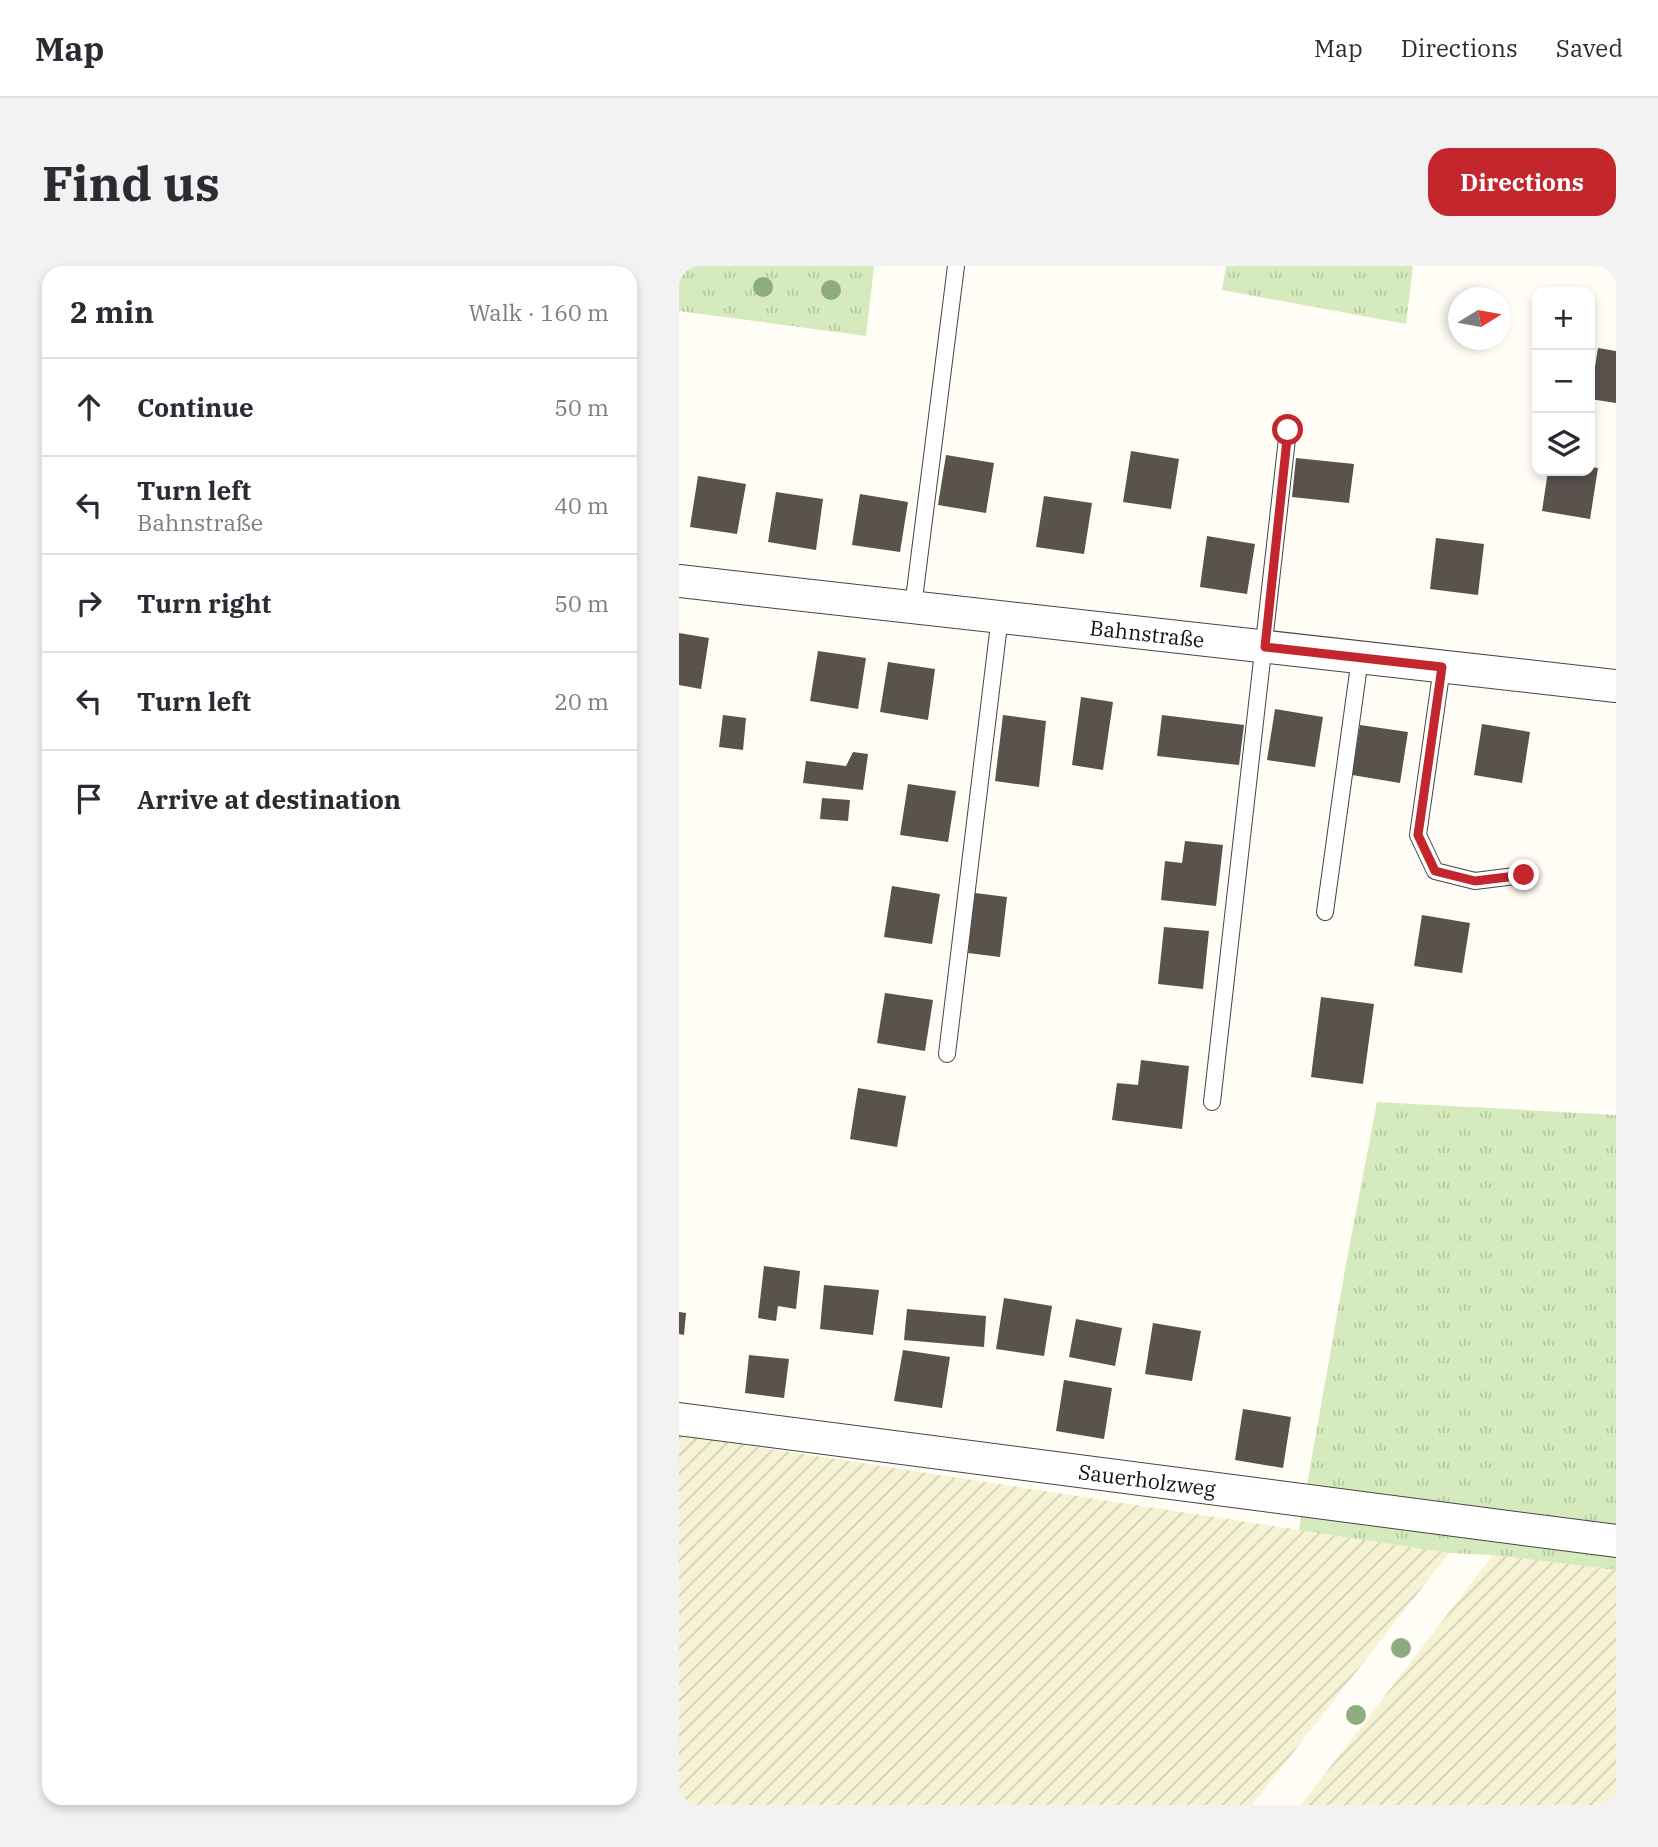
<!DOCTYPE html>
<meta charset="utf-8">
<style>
:root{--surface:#fff;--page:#f2f2f3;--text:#2b2b33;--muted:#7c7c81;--line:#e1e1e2;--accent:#c4262e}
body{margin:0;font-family:"IBM Plex Serif",serif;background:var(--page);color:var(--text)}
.controls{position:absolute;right:21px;top:21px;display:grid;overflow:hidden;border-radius:14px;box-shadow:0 4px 10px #0003}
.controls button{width:63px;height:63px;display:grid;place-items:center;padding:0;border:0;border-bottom:2px solid var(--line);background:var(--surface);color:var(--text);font:35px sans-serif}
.compass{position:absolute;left:769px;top:21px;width:63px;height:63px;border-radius:50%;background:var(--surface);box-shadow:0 4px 10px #0003;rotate:79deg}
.stop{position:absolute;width:21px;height:21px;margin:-16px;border:5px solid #c4262e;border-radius:50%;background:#fff}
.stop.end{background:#c4262e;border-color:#fff;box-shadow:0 2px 7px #0008}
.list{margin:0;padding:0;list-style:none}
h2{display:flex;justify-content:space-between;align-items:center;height:91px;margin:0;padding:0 28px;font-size:30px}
h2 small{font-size:23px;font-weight:400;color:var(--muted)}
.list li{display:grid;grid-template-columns:46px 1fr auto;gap:21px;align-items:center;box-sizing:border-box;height:98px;padding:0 28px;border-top:2px solid var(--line)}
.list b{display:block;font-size:26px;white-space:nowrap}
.list p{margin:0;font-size:23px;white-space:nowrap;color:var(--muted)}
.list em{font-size:23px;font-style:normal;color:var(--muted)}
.icon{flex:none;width:38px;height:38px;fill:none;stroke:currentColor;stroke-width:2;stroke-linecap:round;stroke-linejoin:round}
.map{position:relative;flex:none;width:937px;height:1539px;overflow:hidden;border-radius:21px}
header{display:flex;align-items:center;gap:42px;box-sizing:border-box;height:98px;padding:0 35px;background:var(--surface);border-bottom:2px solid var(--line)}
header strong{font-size:33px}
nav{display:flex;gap:38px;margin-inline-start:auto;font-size:24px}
.intro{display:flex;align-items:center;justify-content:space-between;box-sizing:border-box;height:168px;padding:0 42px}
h1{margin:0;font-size:49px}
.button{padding:18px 32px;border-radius:21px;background:var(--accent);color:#fff;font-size:24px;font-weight:700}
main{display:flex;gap:42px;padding:0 42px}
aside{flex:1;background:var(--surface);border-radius:21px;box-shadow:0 4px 10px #0003}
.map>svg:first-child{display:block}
.farmland{fill:url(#farmland-furrows)}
.grass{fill:url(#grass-tufts)}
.building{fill:#5a524d}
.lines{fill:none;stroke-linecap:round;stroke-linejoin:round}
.service-casing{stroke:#444;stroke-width:18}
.minor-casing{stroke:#444;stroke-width:34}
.service{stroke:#fff;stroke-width:16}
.minor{stroke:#fff;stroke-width:32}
.tree{fill:#8dad7f}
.route{stroke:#c4262e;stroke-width:9}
.labels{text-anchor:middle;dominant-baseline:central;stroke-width:7;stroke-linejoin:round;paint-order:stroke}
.street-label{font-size:21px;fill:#111;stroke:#fff}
</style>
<header>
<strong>Map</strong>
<nav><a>Map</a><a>Directions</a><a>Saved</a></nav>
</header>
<div class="intro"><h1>Find us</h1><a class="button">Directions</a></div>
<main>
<aside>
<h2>2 min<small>Walk · 160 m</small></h2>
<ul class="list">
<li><svg class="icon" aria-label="ahead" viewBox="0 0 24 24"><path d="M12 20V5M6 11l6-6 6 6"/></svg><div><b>Continue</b></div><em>50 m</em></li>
<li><svg class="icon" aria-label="left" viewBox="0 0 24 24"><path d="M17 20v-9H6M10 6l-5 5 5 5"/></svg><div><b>Turn left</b><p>Bahnstraße</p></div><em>40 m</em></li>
<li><svg class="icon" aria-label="right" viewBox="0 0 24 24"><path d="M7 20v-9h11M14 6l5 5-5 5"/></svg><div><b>Turn right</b></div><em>50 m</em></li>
<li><svg class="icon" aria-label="left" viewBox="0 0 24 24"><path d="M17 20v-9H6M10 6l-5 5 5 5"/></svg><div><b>Turn left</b></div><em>20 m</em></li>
<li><svg class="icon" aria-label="arrive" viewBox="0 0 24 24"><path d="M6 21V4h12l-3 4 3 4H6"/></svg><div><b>Arrive at destination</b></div></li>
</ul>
</aside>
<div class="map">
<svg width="937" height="1539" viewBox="0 0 937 1539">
<defs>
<pattern id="farmland-furrows" width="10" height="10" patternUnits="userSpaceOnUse" patternTransform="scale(1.75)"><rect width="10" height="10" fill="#f6f3d4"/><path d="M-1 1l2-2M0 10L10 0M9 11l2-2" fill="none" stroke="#d2cfb5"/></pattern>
<pattern id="grass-tufts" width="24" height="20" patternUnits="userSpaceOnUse" patternTransform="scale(1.75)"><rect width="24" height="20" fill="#d5ebbd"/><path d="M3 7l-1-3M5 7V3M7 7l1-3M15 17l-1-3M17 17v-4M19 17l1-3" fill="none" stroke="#b6c8a1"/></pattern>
</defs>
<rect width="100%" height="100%" fill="#fffdf5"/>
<g class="farmland">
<polygon points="0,1169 620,1264 770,1287 573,1539 0,1539"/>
<polygon points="814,1289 937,1304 937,1539 622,1539"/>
</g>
<g class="grass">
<polygon points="0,0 195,0 187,70 0,45"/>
<polygon points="547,0 734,0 727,58 543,24"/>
<polygon points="698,836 937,849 937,1304 814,1289 770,1287 620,1264 668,993"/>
</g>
<g class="building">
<polygon points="919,82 937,85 937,137 911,133"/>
<polygon points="452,185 500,193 492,243 444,236"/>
<polygon points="267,189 315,197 307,247 259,239"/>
<polygon points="617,192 675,198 670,237 613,231"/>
<polygon points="911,201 919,202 911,253 863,245 869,205 911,205"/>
<polygon points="19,210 67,218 58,268 11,261"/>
<polygon points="97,226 144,233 137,284 89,276"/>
<polygon points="181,228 229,236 221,286 173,279"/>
<polygon points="365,230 413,237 405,288 357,281"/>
<polygon points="528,270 576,278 568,328 521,321"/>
<polygon points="757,272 805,278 799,329 751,323"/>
<polygon points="0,367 30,372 22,423 0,419"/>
<polygon points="139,385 187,392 179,443 131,435"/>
<polygon points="209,396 256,403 249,454 201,446"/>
<polygon points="402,431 434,436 424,504 393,499"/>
<polygon points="596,443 644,451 636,501 588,494"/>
<polygon points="44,449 67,452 64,484 40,481"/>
<polygon points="324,449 367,455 360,521 316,515"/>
<polygon points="483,449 565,459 560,499 478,490"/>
<polygon points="803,458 851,466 843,517 795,509"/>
<polygon points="681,459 729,466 721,517 673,509"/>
<polygon points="174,486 189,488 184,524 124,517 127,495 167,500"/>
<polygon points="229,518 277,525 269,576 221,569"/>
<polygon points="143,532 171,534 169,555 141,553"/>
<polygon points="506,575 544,579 537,640 482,634 486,595 503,597"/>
<polygon points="213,620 261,628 253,678 205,671"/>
<polygon points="296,627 328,631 321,691 289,687"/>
<polygon points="743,649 791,657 783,707 735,700"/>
<polygon points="485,661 530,665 524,723 479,718"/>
<polygon points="206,727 254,734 246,785 198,777"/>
<polygon points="642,731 695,738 684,818 632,811"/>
<polygon points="462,794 510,800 503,863 433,854 438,817 459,819"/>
<polygon points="179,822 227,830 218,881 171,873"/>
<polygon points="85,1000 121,1005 117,1043 99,1040 97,1055 79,1052"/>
<polygon points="145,1019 200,1024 194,1069 141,1063"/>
<polygon points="325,1032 373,1040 365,1090 317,1083"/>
<polygon points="228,1043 307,1050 305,1081 225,1074"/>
<polygon points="0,1046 7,1047 5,1069 0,1068"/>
<polygon points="397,1053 443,1062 436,1100 390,1091"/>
<polygon points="474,1057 522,1065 513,1115 466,1108"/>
<polygon points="224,1084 271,1091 263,1142 215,1135"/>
<polygon points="70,1089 110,1093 105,1132 66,1127"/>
<polygon points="385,1114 433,1122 425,1173 377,1165"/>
<polygon points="564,1143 612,1151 604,1202 556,1194"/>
</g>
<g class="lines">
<defs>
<g id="service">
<polyline points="234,341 277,0"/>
<polyline points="763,401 739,569 756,605 796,615 844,609"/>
<polyline points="646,646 681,392"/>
<polyline points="268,788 321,350"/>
<polyline points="533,836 609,164"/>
</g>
<g id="minor">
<path id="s1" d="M0,315L937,420"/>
<path id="s2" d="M0,1153L937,1275"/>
</g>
</defs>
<use href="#service" class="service-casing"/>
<use href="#minor" class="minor-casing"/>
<use href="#service" class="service"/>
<use href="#minor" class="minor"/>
</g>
<g class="tree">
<circle cx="84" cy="21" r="10"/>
<circle cx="152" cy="24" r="10"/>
<circle cx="722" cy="1382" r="10"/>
<circle cx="677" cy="1449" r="10"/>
</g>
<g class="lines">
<polyline class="route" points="609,164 586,381 763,401 739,569 756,605 796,615 845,609"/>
</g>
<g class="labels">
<g class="street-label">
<text stroke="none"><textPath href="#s1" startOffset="471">Bahnstraße</textPath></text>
<text stroke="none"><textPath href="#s2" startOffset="472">Sauerholzweg</textPath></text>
</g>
</g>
</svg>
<div class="controls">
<button>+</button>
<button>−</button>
<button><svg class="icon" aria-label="layers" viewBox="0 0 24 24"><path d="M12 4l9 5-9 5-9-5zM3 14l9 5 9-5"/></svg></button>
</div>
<svg class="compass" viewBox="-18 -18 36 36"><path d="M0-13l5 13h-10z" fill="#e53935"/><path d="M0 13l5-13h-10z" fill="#7c7c81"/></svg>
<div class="stop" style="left:609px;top:164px"></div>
<div class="stop end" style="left:845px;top:609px"></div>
</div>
</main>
